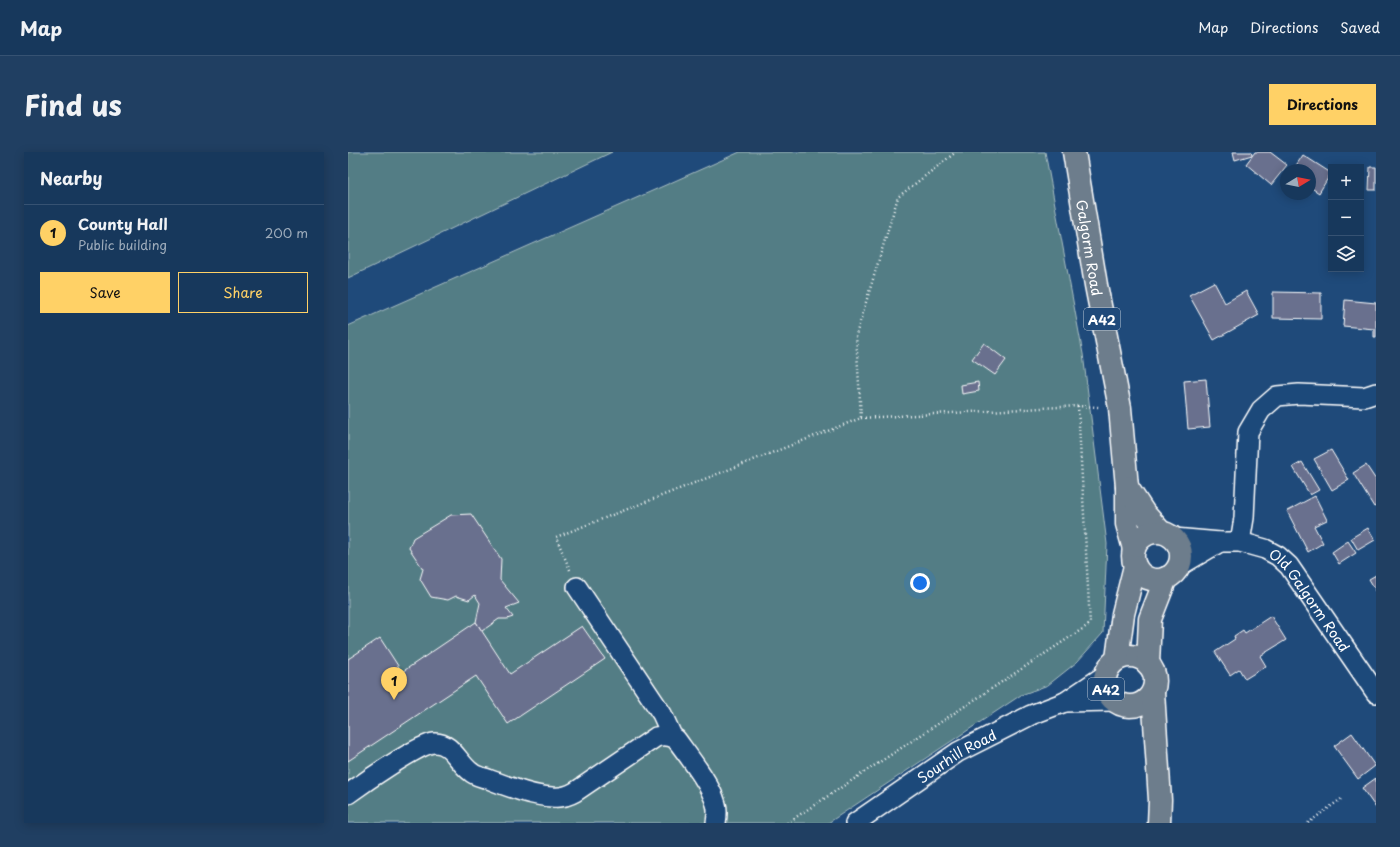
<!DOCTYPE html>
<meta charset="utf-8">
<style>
:root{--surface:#17385c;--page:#203f62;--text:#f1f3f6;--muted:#9eacbb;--line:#365272;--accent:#ffd166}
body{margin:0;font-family:"Playpen Sans",sans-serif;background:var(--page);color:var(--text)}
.controls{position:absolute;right:12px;top:12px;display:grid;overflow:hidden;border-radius:0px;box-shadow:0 2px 10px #0003}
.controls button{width:36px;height:36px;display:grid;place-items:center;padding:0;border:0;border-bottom:1px solid var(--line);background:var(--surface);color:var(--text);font:20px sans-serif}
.compass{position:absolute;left:932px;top:12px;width:36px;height:36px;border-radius:50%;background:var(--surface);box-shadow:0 2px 10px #0003;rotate:80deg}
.you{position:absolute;left:572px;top:431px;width:14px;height:14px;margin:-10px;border:3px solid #fff;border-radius:50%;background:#1a73e8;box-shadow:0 0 0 6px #1a73e833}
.badge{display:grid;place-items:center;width:26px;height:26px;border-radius:50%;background:var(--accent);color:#111;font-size:13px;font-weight:700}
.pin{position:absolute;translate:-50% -33px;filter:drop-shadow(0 1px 2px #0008)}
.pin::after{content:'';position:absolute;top:21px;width:14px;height:12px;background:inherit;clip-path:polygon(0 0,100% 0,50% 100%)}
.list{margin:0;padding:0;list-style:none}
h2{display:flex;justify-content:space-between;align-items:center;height:52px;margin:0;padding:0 16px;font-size:17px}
h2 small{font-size:13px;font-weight:400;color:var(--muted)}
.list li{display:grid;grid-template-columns:26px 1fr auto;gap:12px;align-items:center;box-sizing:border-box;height:56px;padding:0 16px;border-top:1px solid var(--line)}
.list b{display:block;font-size:15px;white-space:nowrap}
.list p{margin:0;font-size:13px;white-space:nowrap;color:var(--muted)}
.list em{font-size:13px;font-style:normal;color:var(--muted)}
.actions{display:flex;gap:8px;padding:12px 16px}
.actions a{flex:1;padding:9px 0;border:1px solid var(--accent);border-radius:0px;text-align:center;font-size:14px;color:var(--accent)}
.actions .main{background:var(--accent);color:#111}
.icon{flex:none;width:22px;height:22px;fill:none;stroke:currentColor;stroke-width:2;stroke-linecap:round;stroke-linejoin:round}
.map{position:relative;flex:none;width:1028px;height:671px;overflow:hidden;border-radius:0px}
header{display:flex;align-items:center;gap:24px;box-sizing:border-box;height:56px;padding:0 20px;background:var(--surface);border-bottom:1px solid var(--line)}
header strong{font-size:19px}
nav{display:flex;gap:22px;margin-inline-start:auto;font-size:14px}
.intro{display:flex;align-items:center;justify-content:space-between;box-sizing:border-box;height:96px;padding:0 24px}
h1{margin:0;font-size:28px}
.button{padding:10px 18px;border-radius:0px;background:var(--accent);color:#111;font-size:14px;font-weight:700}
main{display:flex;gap:24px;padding:0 24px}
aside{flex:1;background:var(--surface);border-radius:0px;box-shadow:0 2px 10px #0003}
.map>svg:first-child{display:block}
.green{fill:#537d85;stroke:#a9bec2}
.building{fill:#69708e;stroke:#fff}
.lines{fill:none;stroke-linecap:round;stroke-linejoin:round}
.minor-casing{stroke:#fff;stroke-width:22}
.major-casing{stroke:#fff;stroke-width:25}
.path{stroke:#fff;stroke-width:2.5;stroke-dasharray:1 3;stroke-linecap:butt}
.minor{stroke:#1f4a7a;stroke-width:19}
.major{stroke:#6d7d8c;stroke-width:22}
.labels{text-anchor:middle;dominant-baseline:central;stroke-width:4;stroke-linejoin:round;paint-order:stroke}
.shield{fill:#1f4a7a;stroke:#bcc9d7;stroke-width:1}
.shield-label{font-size:13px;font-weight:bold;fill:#fff}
.street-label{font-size:14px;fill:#fff;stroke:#1f4a7a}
</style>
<header>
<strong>Map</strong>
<nav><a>Map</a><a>Directions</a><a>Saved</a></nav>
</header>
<div class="intro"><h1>Find us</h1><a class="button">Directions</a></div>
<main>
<aside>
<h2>Nearby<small></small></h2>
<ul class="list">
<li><span class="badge">1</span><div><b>County Hall</b><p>Public building</p></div><em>200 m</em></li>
</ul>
<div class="actions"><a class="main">Save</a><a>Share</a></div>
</aside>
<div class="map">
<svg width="1028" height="671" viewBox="0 0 1028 671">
<rect width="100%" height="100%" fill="#1f4a7a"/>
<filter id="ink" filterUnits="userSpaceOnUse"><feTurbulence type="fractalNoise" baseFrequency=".025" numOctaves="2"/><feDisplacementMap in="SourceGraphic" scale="8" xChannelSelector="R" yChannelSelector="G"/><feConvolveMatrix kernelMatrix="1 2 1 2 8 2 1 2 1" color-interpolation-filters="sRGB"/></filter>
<g filter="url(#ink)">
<g class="green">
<polygon points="0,0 264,0 0,126"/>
<polygon points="392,0 697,0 735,202 759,392 755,481 729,510 700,533 673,543 480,671 0,671 0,174"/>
</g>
<g class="building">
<polygon points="885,0 903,0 904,3 887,8"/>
<polygon points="907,0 922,0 939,13 923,33 898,12"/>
<polygon points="955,3 983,21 971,41 962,35 962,18 945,18"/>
<polygon points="1022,15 1028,15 1028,38 1021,38"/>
<polygon points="866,130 877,151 898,139 911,163 866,188 841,143"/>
<polygon points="925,140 973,141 973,167 925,166"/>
<polygon points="997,148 1028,151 1028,185 1026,185 1026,177 995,174"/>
<polygon points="636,191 658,208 647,223 624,207"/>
<polygon points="858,227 862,275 840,277 836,229"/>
<polygon points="630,230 631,239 614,242 613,233"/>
<polygon points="983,298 1001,328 984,338 966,307"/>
<polygon points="954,310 971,338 962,343 945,315"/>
<polygon points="1018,313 1028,328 1028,354 1026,355 1005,321"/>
<polygon points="967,344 979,368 966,374 975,391 960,400 939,359"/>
<polygon points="123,362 153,407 152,428 171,451 158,456 165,465 159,467 151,467 134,479 128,470 132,451 127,443 121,448 108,444 100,448 83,445 72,427 75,417 61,396 65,386 103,363"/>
<polygon points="1020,376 1027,388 1010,398 1003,386"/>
<polygon points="1000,389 1008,401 991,412 984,400"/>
<polygon points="1028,423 1028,439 1021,427"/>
<polygon points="923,464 938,488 912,504 918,514 897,527 891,517 882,523 867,500 887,487 886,484 895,478 897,481"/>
<polygon points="128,470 162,522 234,474 257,507 160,572 128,524 0,609 0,507 32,486 54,520"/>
<polygon points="1004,581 1027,614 1010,627 986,594"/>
<polygon points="1028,626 1028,656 1014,636"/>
</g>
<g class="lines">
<defs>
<g id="minor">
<path id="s1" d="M826,386L872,390H892L917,397L930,404L941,414L1028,541"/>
<polyline points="892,390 896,366 900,280 913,258 929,244 951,242 1016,245 1028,241"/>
<polyline points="831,414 872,390"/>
<polyline points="229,435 314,562 324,584"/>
<polyline points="717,550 766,549"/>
<path d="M0,642C15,631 71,592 86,591C104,590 110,611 123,620C127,624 134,625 140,627C159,634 183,644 204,645C212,646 220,644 227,640L308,585C315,583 321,583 328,587C341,605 362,631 368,652C370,658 369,665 368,671"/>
<path id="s2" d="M507,671L610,600L683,563L717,550L757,523"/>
</g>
<g id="major">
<path id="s3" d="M726,0L748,133L772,256L779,335V372L786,397"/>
<polyline points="779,335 796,361 812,379"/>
<circle cx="809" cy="404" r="24"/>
<circle cx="782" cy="529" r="25"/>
<polyline points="769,507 775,462 787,414"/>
<polyline points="800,512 802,467 818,426"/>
<polyline points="805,540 812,648 811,671"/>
</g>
</defs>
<use href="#minor" class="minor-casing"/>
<use href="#major" class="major-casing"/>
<g class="path">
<polyline points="513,266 730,254"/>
<polyline points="222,418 208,385 513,266 508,183 550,45 608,0"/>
<polyline points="439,671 742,472 730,254 751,255"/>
<polyline points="960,671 993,647"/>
</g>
<use href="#minor" class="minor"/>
<use href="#major" class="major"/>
</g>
</g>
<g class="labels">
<g class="shield">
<rect x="736" y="156" width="36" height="22" rx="3"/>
<rect x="740" y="526" width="36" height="22" rx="3"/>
</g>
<g class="shield-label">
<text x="754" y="167">A42</text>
<text x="758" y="537">A42</text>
</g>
<g class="street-label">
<text stroke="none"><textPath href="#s3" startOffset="97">Galgorm Road</textPath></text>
<text stroke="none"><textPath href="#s1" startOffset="161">Old Galgorm Road</textPath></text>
<text stroke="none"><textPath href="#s2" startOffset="122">Sourhill Road</textPath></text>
</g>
</g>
</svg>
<div class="controls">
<button>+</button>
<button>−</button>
<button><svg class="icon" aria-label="layers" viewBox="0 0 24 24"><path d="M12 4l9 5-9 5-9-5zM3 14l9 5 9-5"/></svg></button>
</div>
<svg class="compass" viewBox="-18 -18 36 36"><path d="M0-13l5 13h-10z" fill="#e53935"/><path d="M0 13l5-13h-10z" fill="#9eacbb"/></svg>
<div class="you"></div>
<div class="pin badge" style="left:46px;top:548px">1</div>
</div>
</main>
